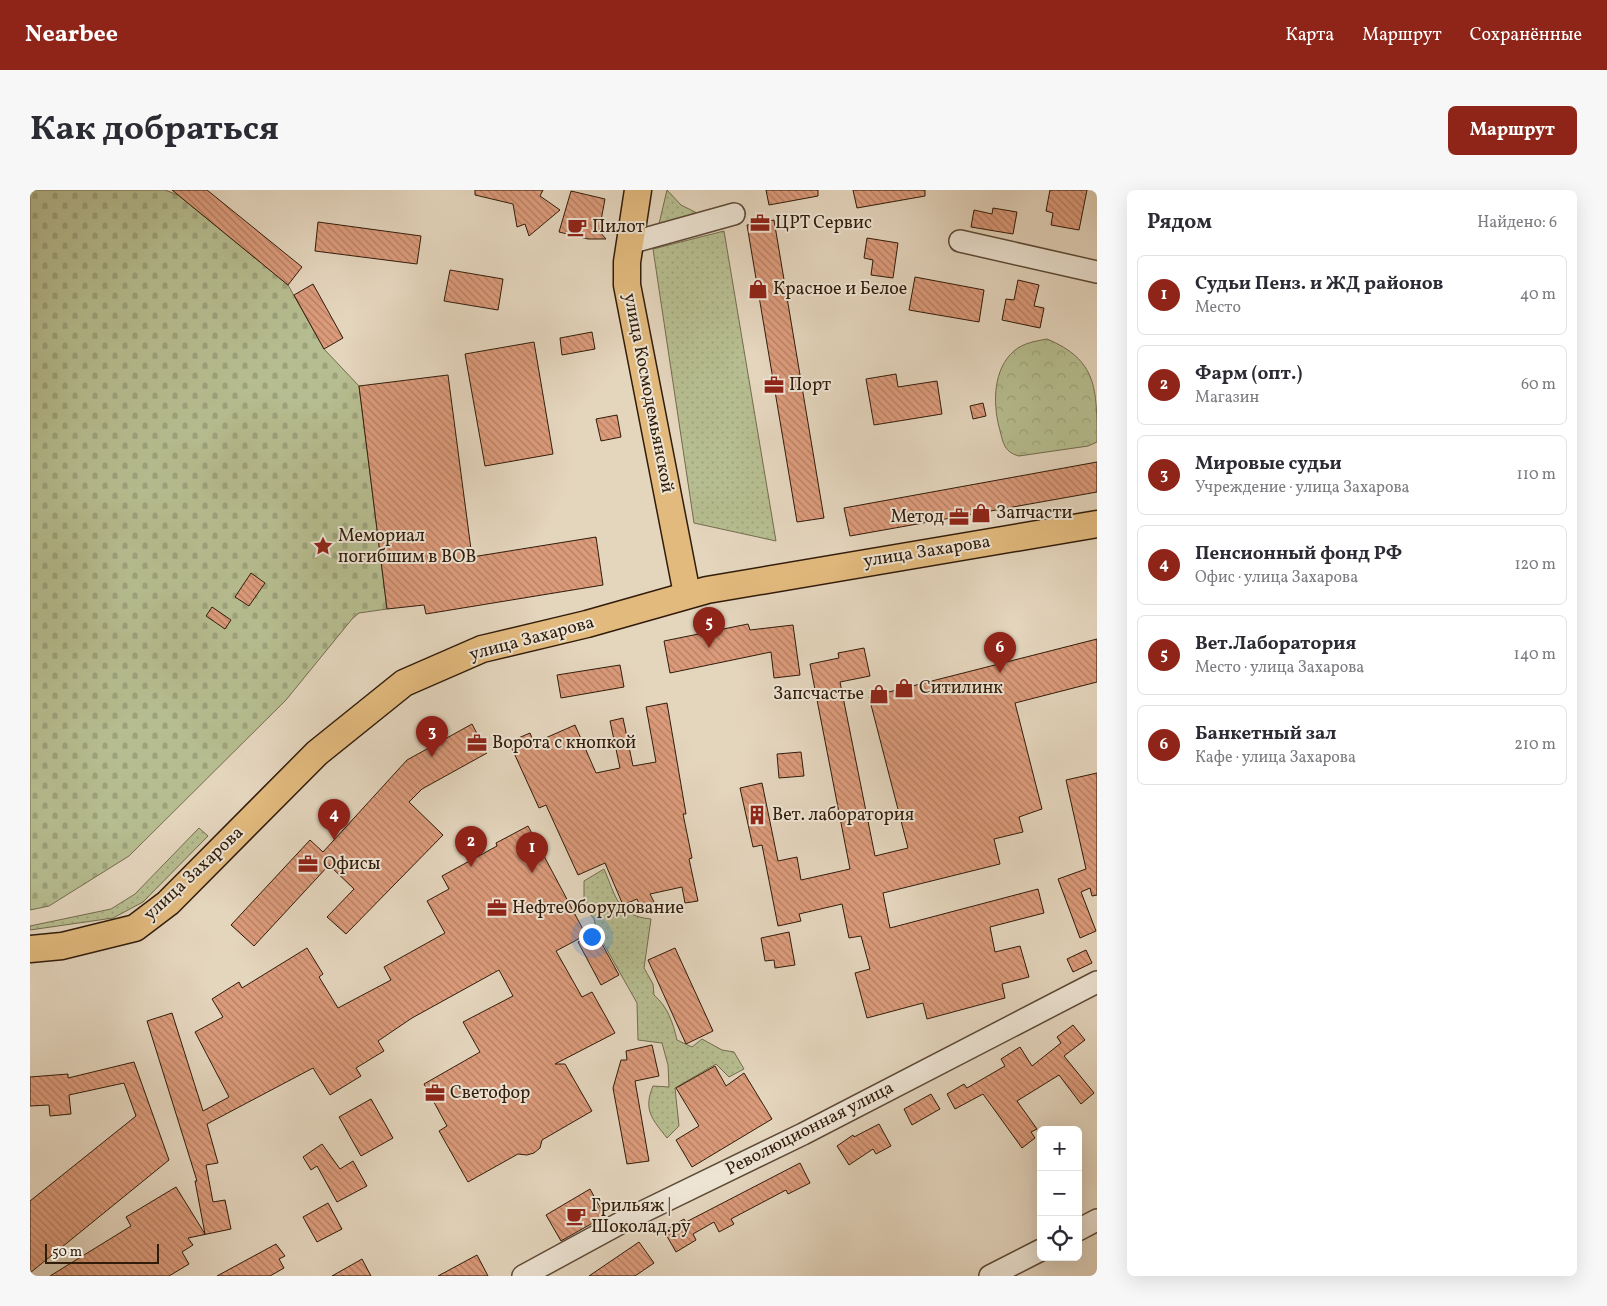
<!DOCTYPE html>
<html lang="ru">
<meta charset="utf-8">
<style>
:root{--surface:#fff;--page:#f7f7f7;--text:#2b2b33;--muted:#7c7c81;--line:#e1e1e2;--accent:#8f2418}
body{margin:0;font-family:Vollkorn,serif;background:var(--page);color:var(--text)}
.controls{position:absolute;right:15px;bottom:15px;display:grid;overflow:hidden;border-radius:8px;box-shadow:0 5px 20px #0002}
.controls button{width:45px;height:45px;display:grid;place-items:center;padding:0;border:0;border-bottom:1px solid var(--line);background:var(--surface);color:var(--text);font:25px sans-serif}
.scale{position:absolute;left:15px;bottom:12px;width:114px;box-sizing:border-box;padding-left:5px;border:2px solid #311c0a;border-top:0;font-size:14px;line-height:18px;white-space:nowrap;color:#311c0a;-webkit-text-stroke:4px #ede4d4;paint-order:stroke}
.you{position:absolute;left:561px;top:746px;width:18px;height:18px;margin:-12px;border:4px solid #fff;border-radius:50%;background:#1a73e8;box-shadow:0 0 0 8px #1a73e833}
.badge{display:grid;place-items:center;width:32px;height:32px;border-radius:50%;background:var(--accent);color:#fff;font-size:16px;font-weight:700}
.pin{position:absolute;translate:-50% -41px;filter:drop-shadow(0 1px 2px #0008)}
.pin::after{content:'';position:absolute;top:26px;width:18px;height:15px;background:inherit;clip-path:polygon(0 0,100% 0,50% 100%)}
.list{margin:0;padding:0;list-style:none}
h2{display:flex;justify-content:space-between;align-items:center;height:65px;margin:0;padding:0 20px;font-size:21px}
h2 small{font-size:16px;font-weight:400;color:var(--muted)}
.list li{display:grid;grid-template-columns:32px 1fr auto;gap:15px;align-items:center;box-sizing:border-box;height:80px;margin:0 10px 10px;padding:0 10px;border:1px solid var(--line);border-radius:8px}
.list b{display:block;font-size:19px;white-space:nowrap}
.list p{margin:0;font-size:16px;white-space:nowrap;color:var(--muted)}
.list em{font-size:16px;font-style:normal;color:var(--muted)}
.icon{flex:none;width:28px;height:28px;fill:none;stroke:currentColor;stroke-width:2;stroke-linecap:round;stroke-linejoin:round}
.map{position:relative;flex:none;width:1067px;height:1086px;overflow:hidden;border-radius:8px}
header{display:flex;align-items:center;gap:30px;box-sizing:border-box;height:70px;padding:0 25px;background:var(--accent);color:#fff}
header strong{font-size:24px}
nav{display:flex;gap:28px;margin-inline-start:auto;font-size:18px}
.intro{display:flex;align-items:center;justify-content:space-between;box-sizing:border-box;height:120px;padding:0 30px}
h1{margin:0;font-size:35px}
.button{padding:12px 22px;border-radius:8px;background:var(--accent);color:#fff;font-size:18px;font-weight:700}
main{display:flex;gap:30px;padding:0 30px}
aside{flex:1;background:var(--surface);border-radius:8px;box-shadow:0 5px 20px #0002}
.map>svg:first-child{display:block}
.grass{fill:url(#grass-dots);stroke:#746c4d}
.forest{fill:url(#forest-crowns);stroke:#746c4d}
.cemetery{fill:url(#cemetery-stones);stroke:#746c4d}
.building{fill:url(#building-back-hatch);stroke:#311c0a}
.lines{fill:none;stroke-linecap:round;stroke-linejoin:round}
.minor-casing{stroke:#5e4a37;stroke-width:24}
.major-casing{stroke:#311c0a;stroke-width:29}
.minor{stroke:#ede4d4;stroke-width:21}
.major{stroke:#e2ba7e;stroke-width:26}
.labels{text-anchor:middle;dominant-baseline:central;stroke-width:4;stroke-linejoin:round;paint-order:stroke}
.poi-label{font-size:18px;fill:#311c0a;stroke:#ede4d4;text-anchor:start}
.street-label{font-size:18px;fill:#311c0a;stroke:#ede4d4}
</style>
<header>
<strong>Nearbee</strong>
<nav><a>Карта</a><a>Маршрут</a><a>Сохранённые</a></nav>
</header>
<div class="intro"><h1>Как добраться</h1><a class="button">Маршрут</a></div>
<main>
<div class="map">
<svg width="1067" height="1086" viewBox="0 0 1067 1086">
<defs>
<pattern id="grass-dots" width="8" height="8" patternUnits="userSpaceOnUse" patternTransform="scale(1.25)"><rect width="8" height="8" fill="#b6bd90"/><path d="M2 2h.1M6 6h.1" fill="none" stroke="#9da27b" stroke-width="1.8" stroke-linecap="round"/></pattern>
<pattern id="forest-crowns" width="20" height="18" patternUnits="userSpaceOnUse" patternTransform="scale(1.25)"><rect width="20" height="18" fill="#b6bd90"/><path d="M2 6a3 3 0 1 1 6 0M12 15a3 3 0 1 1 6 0" fill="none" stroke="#9da27b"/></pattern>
<pattern id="cemetery-stones" width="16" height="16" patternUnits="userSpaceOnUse" patternTransform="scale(1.25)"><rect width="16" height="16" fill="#b6bd90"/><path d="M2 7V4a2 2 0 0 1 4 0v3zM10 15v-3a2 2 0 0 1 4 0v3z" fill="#9da27b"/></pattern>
<pattern id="building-back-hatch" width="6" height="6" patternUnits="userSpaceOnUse" patternTransform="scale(1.25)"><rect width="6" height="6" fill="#dc9b7b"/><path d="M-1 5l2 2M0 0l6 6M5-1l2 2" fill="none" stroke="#b37e63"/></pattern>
</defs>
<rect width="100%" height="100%" fill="#e4d5bd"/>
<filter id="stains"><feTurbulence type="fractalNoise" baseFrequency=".004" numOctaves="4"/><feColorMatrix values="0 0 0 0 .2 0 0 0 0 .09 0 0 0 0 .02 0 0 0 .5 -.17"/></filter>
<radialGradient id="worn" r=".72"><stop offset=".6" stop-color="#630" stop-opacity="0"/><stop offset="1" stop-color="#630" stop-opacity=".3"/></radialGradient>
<g class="grass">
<polygon points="637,0 651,15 673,26 628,38"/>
<polygon points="694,41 746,351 664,333 623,59"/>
<polygon points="169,638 178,646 113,712 83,728 0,740 0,736 81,719 105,704"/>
<path d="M574,679C586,706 587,726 621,729L614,778L623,794L624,805C638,817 643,833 647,850L662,857L672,849L692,860L704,862L714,879L699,887L686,874L645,898L649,936L637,948C622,929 613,920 623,896L639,897L638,875L632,853L608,850L607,813L567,742L564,729L554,716V691Z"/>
</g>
<path class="forest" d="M1017,149C1067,170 1067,198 1067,252L1058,256L989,266C973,262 973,251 969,237C963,213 963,179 984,161C993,153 1006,151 1017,149Z"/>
<polygon class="cemetery" points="0,0 135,0 148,5 258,95 294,159 329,196 357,419 329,423 322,429 256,510 99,666 19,716 0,720"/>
<g class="building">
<polygon points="142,0 177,0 272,77 258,95"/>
<polygon points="445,0 513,0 510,6 530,20 499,46 495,34 487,37 483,14 445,5"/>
<polygon points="736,0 788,0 788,6 739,15"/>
<polygon points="823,0 895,0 895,6 827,18"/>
<polygon points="1020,0 1057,0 1049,40 1021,35 1023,23 1016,21"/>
<polygon points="541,1 575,9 569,41 576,49 558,49 529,42"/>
<polygon points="963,18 987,22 983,44 941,37 944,20 962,24"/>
<polygon points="744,30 794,328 767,332 717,35"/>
<polygon points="288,32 391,46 387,74 285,61"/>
<polygon points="837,48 868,53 863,88 841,85 843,70 834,68"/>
<polygon points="420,80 473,89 468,120 414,111"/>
<polygon points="885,87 954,100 949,132 879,120"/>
<polygon points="988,90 1009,95 1004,116 1014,118 1010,138 972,130 976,109 984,110"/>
<polygon points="283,94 313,148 294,159 264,105"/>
<polygon points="562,142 565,159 532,165 530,148"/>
<polygon points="504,152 523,264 455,276 435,164"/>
<polygon points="866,184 868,197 907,191 912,224 844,235 836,189"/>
<polygon points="418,185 442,367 566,347 573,395 396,424 394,415 357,419 329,196"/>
<polygon points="953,213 956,226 943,229 940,216"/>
<polygon points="587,225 591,247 571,251 566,229"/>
<polygon points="1067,272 1067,302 820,346 814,318"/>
<polygon points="221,383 235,393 219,416 205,407"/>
<polygon points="182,417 201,430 195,439 176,426"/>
<polygon points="718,434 720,440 763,435 770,485 744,488 741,462 640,483 634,451"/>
<polygon points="1067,449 1067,492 985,513 1012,619 989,627 993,642 964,649 970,674 853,703 860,738 1008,699 1014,723 960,737 965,762 990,756 999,787 972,794 975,808 897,829 893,813 837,828 825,783 840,779 831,746 819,748 812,714 769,724 771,731 748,736 732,655 723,657 710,598 732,593 748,671 767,667 771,690 820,679 780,474 809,468 808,463 834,458 840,486 810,492 845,666 878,658 839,507"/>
<polygon points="590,475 594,497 531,508 527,485"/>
<polygon points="637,513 656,624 653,624 662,668 659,669 668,711 655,713 652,697 620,704 625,714 612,720 607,709 593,715 575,673 548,685 516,615 509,618 479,552 500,543 504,553 545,535 566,583 590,578 580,531 593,528 603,576 626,572 616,517"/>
<polygon points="442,534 457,563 392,599 379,612 413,645 316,744 297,727 324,699 299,675 224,756 201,735 280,650 293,662 377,570"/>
<polygon points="771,562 774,586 749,588 747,564"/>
<polygon points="1067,583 1067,705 1062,706 1060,698 1051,702 1066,741 1050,748 1028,689 1056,679 1036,590"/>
<polygon points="498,636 556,745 526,761 552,807 562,802 585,843 525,874 535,874 562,921 512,950 510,958 504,963 497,965 488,964 438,992 409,941 417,936 394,894 450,862 433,832 483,806 469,780 382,828 348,851 354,861 326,878 331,886 300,905 283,878 177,934 188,973 176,975 183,1012 195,1010 201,1039 158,1048 163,1055 152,1062 159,1074 139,1086 20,1086 101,1036 96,1027 146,997 175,1044 165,991 167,991 117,831 142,823 173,921 199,907 165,842 193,827 182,809 209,792 212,798 277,758 293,784 289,787 308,818 361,790 354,777 415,743 397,711 419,699 412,686 467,656 466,653"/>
<polygon points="759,742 765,775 745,778 744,770 735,771 731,748"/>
<polygon points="566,743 589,785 571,795 548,752"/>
<polygon points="645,758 683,841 656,854 618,770"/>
<polygon points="1056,760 1062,773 1043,782 1037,769"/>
<polygon points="1043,835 1055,850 1034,866 1064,903 1051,914 1029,885 987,911 1007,939 1001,942 1005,948 992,958 953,904 925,919 917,904 934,894 937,898 975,876 971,869 990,857 1002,876 1031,853 1027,847"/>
<polygon points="622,855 629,886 605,891 619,971 597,974 583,898 591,870 597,870 596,861"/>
<polygon points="104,872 139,970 0,1083 0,1011 106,926 94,893 39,905 41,924 20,926 19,915 0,916 0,887 38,884 38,888"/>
<polygon points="685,876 696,896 714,883 742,929 662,977 646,950 669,936 646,898"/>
<polygon points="901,904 910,919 882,935 874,919"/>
<polygon points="341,909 363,948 331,966 309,927"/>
<polygon points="849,934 861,956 846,964 843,959 819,975 807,956 823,945 824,947"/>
<polygon points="292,954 310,979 323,971 337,996 307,1012 287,976 281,980 273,967"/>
<polygon points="770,973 780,993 758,1004 756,1000 701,1029 704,1034 689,1042 684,1032 663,1044 666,1050 646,1062 634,1041 654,1029 656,1032"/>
<polygon points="560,999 575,1026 531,1051 516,1025"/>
<polygon points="298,1013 312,1039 287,1052 273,1027"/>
<polygon points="609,1052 624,1073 605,1086 559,1086"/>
<polygon points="246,1054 255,1066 249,1069 254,1078 240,1086 187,1086"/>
<polygon points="447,1065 458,1086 408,1086"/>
<polygon points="332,1069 341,1086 302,1086"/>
</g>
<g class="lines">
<defs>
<g id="minor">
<polyline points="930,51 1067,82"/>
<polyline points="600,53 704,24"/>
<polyline points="1048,1040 1067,1030"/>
<polyline points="493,1086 596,1030 773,944 1067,792"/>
<polyline points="960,1086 1011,1060"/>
</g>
<g id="major">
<polyline points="608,0 597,72 597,95 657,404"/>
<polyline points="0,759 32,756 105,738 138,713 287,563 374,493 452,459 557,434 677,400 1067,334"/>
</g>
</defs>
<use href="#minor" class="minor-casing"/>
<use href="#major" class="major-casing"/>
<use href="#minor" class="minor"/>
<use href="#major" class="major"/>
</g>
<defs>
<symbol id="office-bare" viewBox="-9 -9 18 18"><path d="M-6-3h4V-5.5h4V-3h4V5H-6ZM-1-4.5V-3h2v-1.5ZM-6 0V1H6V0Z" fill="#8f2418" stroke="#ede4d4" stroke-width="2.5" paint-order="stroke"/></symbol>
<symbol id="cafe-bare" viewBox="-9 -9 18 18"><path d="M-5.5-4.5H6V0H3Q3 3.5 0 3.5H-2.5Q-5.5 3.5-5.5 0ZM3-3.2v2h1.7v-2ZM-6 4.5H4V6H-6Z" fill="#8f2418" stroke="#ede4d4" stroke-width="2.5" paint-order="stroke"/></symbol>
<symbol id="shop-bare" viewBox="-9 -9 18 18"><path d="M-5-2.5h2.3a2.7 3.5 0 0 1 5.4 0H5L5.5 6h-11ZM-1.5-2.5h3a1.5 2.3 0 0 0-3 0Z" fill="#8f2418" stroke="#ede4d4" stroke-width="2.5" paint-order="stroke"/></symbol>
<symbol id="sight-bare" viewBox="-9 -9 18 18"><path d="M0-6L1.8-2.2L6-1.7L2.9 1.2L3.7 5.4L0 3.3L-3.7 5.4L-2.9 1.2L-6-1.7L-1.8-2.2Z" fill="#8f2418" stroke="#ede4d4" stroke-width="2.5" paint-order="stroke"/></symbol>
<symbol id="building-bare" viewBox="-9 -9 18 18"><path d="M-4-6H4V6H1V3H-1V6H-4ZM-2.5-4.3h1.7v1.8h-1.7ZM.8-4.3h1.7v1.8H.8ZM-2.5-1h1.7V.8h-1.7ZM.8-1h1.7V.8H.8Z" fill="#8f2418" stroke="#ede4d4" stroke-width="2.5" paint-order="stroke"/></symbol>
</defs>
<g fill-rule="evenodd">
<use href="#office-bare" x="716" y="19" width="28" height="28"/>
<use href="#cafe-bare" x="533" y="23" width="28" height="28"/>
<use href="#shop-bare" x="714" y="85" width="28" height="28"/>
<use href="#office-bare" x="730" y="181" width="28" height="28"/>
<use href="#shop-bare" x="937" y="309" width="28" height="28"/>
<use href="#office-bare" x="915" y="313" width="28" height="28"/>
<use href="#sight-bare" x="279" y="342" width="28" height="28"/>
<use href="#shop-bare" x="860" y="484" width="28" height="28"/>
<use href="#shop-bare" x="835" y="490" width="28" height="28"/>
<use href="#office-bare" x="433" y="539" width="28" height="28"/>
<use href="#building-bare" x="713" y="611" width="28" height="28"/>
<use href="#office-bare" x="264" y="660" width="28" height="28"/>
<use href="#office-bare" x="453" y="704" width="28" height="28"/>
<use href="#office-bare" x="391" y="889" width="28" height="28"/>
<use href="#cafe-bare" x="532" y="1012" width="28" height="28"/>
</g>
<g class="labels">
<g class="poi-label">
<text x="745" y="33">ЦРТ Сервис</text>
<text x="562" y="37">Пилот</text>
<text x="743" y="99">Красное и Белое</text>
<text x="759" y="195">Порт</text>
<text x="966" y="323">Запчасти</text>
<text x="914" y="327" text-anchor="end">Метод</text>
<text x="308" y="346">Мемориал<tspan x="308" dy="21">погибшим в ВОВ</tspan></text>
<text x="889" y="498">Ситилинк</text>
<text x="834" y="504" text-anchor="end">Запсчастье</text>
<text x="462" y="553">Ворота с кнопкой</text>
<text x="742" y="625">Вет. лаборатория</text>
<text x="293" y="674">Офисы</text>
<text x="482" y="718">НефтеОборудование</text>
<text x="420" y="903">Светофор</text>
<text x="561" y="1016">Грильяж |<tspan x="561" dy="21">Шоколад.ру</tspan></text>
</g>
<g class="street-label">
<text transform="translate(618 203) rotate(79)">улица Космодемьянской</text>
<text transform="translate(897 362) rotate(-9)">улица Захарова</text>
<text transform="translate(502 449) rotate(-15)">улица Захарова</text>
<text transform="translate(164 684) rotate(-43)">улица Захарова</text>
<text transform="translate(780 939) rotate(-27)">Революционная улица</text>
</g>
</g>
<rect width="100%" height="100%" filter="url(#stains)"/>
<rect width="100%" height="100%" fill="url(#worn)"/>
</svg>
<div class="controls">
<button>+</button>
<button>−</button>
<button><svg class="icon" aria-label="locate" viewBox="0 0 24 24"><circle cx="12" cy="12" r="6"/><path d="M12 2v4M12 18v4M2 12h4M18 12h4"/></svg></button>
</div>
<div class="scale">50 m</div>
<div class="you"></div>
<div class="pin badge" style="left:502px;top:683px">1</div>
<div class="pin badge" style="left:441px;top:677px">2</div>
<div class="pin badge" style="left:402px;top:567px">3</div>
<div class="pin badge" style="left:304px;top:650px">4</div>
<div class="pin badge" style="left:679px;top:458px">5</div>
<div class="pin badge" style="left:970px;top:483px">6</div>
</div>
<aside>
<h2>Рядом<small>Найдено: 6</small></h2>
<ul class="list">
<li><span class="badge">1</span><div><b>Судьи Пенз. и ЖД районов</b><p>Место</p></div><em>40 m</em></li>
<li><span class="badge">2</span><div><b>Фарм (опт.)</b><p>Магазин</p></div><em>60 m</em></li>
<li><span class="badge">3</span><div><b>Мировые судьи</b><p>Учреждение · улица Захарова</p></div><em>110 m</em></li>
<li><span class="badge">4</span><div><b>Пенсионный фонд РФ</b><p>Офис · улица Захарова</p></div><em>120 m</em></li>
<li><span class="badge">5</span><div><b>Вет.Лаборатория</b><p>Место · улица Захарова</p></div><em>140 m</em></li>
<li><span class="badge">6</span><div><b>Банкетный зал</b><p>Кафе · улица Захарова</p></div><em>210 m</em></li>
</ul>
</aside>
</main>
